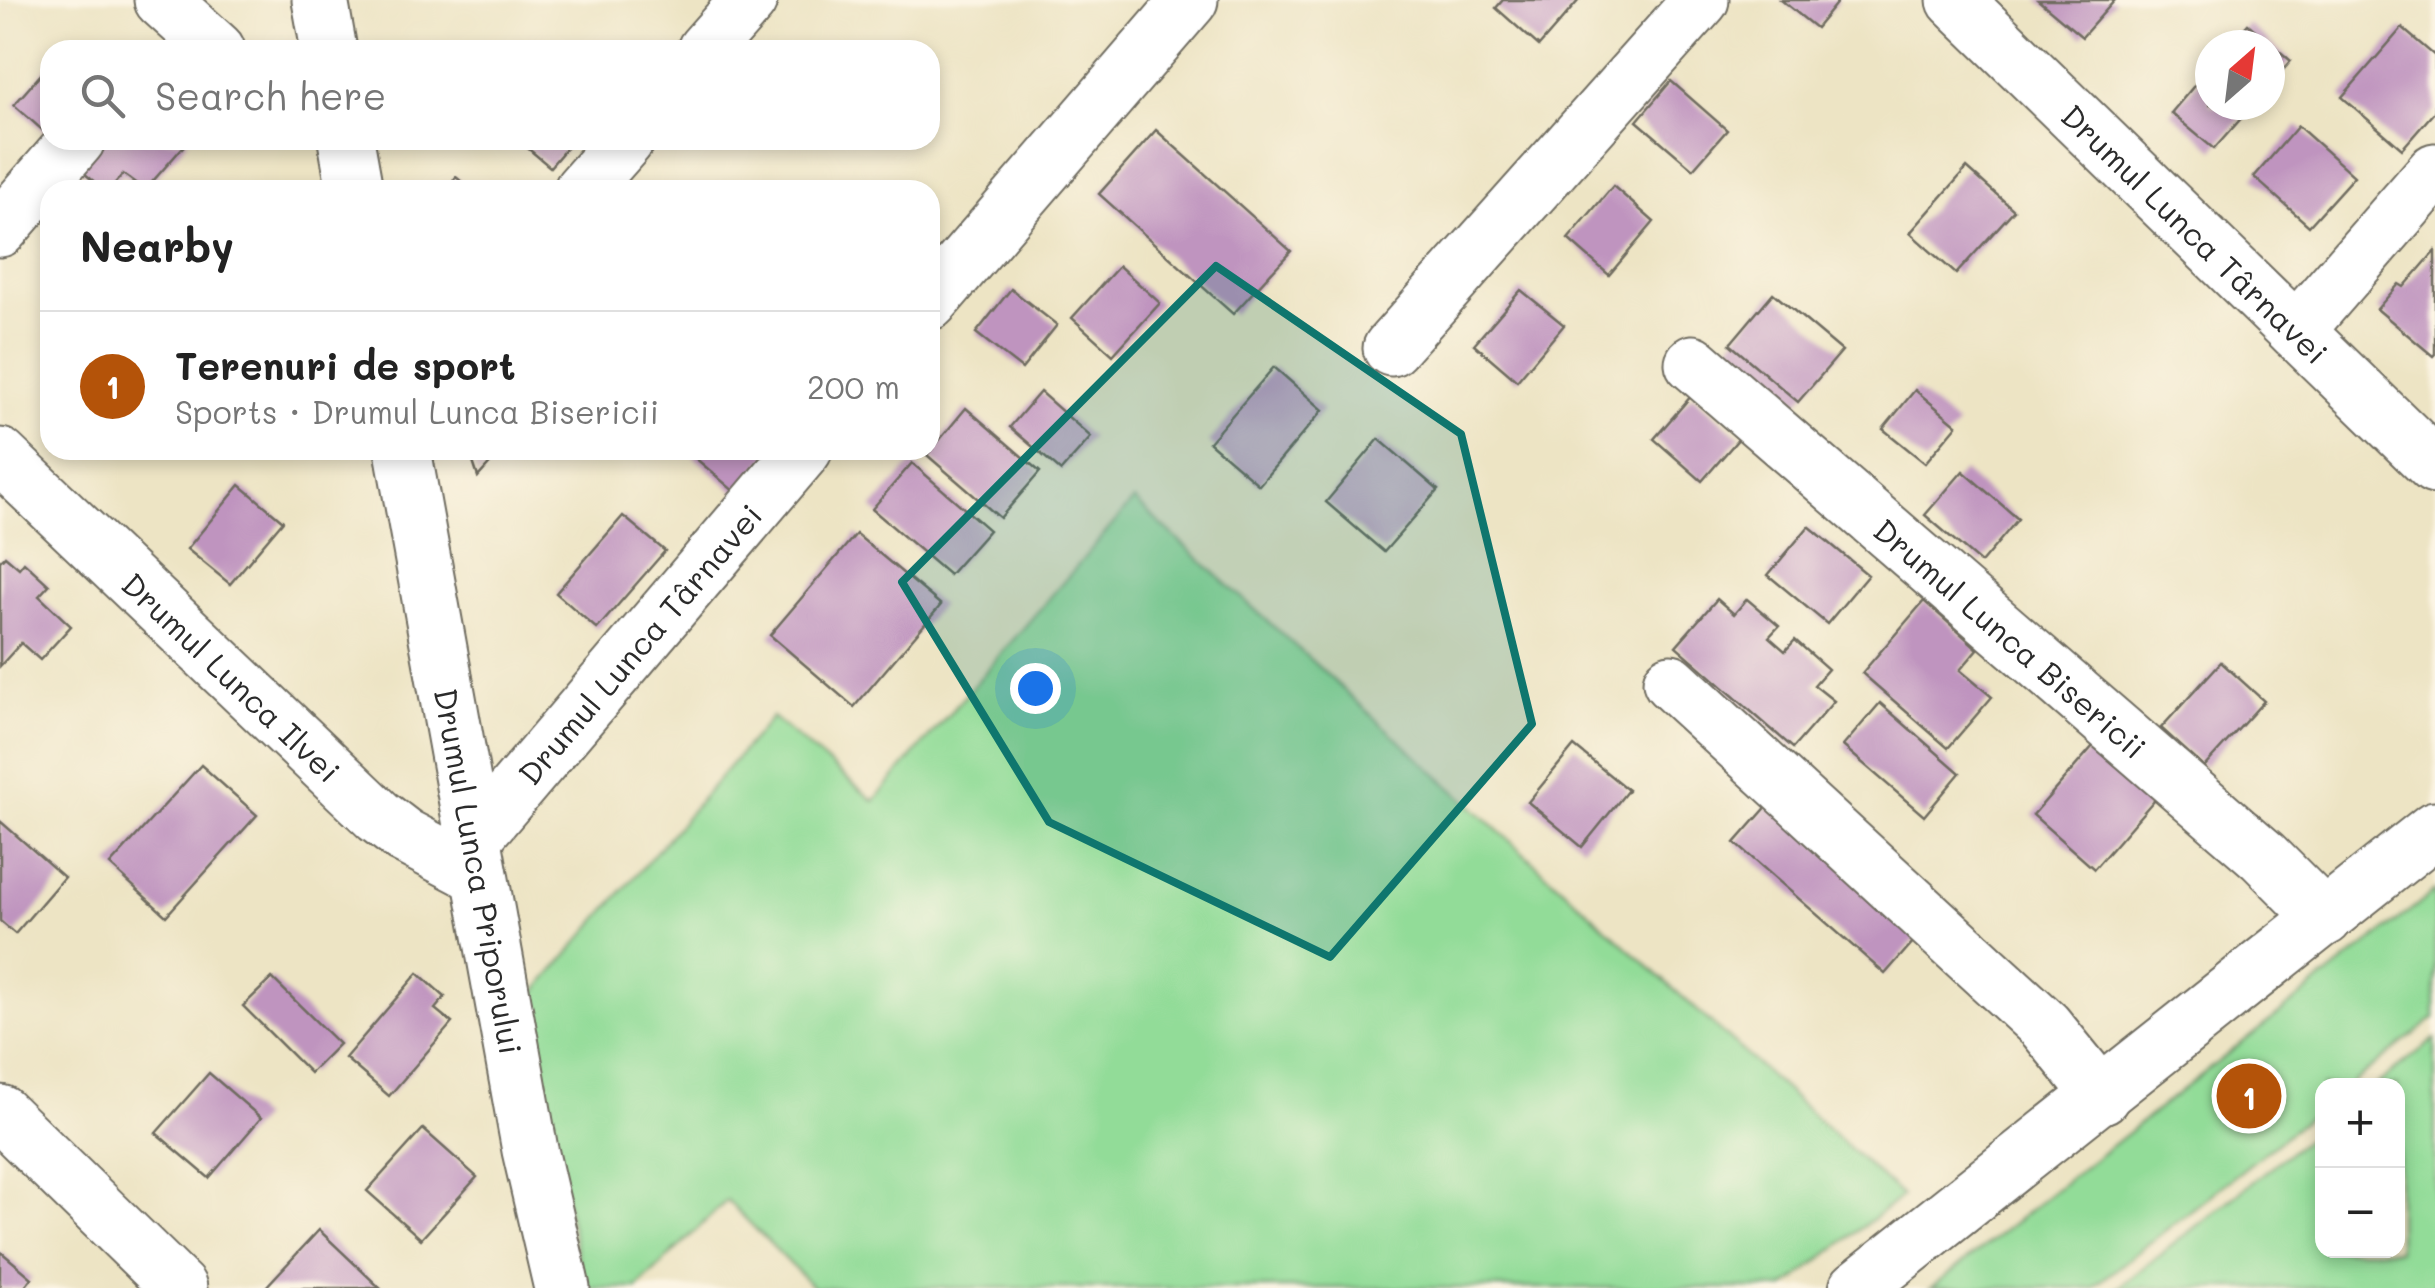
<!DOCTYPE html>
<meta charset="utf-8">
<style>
:root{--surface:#fff;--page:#f2f2f2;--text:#222;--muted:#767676;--line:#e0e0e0;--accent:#b45309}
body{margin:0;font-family:Mali,sans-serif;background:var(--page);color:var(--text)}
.controls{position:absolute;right:30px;bottom:30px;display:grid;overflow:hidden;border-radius:20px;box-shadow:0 5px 15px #0003}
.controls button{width:90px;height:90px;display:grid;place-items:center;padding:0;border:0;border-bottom:2px solid var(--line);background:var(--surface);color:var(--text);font:50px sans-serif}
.compass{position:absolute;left:2195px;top:30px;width:90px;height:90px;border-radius:50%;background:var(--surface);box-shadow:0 5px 15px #0003;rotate:28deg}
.you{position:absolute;left:1035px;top:688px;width:35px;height:35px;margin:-25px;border:8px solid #fff;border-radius:50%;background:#1a73e8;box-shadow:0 0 0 15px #1a73e833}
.badge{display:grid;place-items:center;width:65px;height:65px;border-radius:50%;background:var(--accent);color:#fff;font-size:32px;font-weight:700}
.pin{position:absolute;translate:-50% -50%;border:5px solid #fff;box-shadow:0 2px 10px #0006}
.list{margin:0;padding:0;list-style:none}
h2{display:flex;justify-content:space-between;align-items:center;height:130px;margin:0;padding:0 40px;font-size:42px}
h2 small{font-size:32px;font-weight:400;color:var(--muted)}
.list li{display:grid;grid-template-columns:65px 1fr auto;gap:30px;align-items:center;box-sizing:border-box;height:150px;padding:0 40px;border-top:2px solid var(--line)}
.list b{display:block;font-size:38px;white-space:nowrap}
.list p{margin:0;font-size:32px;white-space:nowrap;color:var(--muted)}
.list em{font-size:32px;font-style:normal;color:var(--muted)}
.icon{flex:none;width:55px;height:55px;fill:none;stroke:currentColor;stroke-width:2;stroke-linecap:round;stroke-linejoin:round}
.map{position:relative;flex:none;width:2435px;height:1288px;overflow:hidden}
.search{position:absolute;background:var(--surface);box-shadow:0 5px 15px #0003;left:40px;top:40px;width:900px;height:110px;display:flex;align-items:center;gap:25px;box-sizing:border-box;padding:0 35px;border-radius:30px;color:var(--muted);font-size:38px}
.panel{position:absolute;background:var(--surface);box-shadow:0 5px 15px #0003;left:40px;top:180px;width:900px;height:280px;border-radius:30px}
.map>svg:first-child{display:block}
.green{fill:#92dc98;stroke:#5e8462;stroke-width:2.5}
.building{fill:#bf94bf}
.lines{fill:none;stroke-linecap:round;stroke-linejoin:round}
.minor-casing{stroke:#6f6c61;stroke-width:59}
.minor{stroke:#fff;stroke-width:55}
.marked{fill:#0f766e;fill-opacity:0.2;stroke:#0f766e;stroke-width:8;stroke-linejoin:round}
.labels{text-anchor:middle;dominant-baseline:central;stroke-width:9;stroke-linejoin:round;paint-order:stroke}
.street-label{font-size:32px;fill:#2b2b2b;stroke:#fcf5e5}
</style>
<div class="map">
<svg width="2435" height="1288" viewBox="0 0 2435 1288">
<rect width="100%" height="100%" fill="#fcf5e5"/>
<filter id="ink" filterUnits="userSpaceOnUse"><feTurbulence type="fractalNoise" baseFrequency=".01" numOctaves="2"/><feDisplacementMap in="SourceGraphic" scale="20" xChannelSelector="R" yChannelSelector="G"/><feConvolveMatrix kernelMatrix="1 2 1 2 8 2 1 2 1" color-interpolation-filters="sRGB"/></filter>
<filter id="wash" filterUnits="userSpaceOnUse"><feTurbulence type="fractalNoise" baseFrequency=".0048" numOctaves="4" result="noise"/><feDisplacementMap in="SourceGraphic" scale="40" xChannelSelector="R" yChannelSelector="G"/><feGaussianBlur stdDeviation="2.25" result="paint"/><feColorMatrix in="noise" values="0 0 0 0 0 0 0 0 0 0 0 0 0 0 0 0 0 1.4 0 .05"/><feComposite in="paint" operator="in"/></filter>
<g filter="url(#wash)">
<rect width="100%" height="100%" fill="#ede4c4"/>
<g class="green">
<polygon points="1134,500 1902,1196 1784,1288 814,1288 727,1200 637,1288 584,1288 525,1004 772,717 874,801"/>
<polygon points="2435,891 2435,1018 2350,1085 2322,1086 2322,1107 2092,1288 1931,1288"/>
<polygon points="2435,1039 2435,1288 2118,1288 2322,1127 2322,1250 2398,1250 2398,1086 2376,1085"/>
</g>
<g id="blocks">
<g class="building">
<polygon points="1503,0 1579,0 1539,46 1496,8"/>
<polygon points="1781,0 1839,0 1816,28"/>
<polygon points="2038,0 2115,0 2082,37"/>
<polygon points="2248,24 2291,61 2270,85 2270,45 2229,45"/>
<polygon points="2402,28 2435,56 2435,111 2402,149 2342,97"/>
<polygon points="50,64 50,137 14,105"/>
<polygon points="2210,67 2210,105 2253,105 2214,149 2171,113"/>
<polygon points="1671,81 1727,130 1693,169 1637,121"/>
<polygon points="2298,126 2354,176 2309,226 2254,177"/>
<polygon points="1156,130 1291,251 1233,314 1099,194"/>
<polygon points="100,140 189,140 145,190 123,174 109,190 104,190 77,167"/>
<polygon points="518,140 573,140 550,167"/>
<polygon points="1967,168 2014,210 1956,274 1910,233"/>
<polygon points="456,177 472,190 446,190"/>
<polygon points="1613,186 1654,222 1609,275 1568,239"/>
<polygon points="2435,251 2435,354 2433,356 2377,309 2399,284 2404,287"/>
<polygon points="1119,266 1160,303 1113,355 1072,318"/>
<polygon points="1011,289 1057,325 1022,369 976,333"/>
<polygon points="1521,290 1564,325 1517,381 1474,344"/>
<polygon points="1773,293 1842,351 1798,402 1730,344"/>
<polygon points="1274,367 1323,410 1259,485 1209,442"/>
<polygon points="1915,390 1957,425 1925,463 1883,429"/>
<polygon points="1040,392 1091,437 1061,471 1010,427"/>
<polygon points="1692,395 1740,437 1702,481 1654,439"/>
<polygon points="966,408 1040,472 1000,518 927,455"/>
<polygon points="1379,439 1438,490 1384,552 1326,502"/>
<polygon points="469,450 502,450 478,477"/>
<polygon points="698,450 773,450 736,493 693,456"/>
<polygon points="912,463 989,530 949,575 872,509"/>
<polygon points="1963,471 2018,519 1981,563 1925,515"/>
<polygon points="240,485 283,521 230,584 187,549"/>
<polygon points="623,516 665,551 597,629 556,593"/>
<polygon points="1809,526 1868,575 1827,624 1768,575"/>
<polygon points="856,534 941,605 854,707 770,635"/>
<polygon points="5,556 19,568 24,562 49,585 39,596 71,626 40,660 21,643 0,666 0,561"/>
<polygon points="1717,599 1734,614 1747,599 1779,626 1769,637 1785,651 1795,640 1828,669 1814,685 1834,701 1793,748 1676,646"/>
<polygon points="1924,601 1978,649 1960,670 1992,697 1948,748 1862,673"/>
<polygon points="2221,662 2264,701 2204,767 2161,728"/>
<polygon points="1880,703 1960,773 1924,816 1843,746"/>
<polygon points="1574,746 1628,790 1582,847 1528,802"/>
<polygon points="2093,746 2155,799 2094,869 2033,815"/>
<polygon points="201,765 257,815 166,916 110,865"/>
<polygon points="1770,803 1920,934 1885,974 1735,843"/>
<polygon points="0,821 64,877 15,934 0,921"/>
<polygon points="418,973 445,997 435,1009 452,1023 389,1096 345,1058"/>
<polygon points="272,978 339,1044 310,1073 243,1006"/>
<polygon points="209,1073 261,1118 209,1178 156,1133"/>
<polygon points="423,1129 477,1177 421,1239 367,1191"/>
<polygon points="319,1230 380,1288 265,1288"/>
<polygon points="0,1251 32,1278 24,1288 0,1288"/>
</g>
</g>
</g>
<g filter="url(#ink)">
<use href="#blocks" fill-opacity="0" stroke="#6f6c61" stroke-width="2.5"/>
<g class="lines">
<defs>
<g id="minor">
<polyline points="162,0 217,50"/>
<polyline points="320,0 329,50"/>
<path id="s1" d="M1955,0L2435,466"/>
<polyline points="705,50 749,0"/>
<polyline points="346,140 355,190"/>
<polyline points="582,190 626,140"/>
<polyline points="0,229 77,140"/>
<polyline points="930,302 1190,0"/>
<polyline points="2296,331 2435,171"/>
<polyline points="1391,348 1701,0"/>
<path id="s2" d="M1693,363L2263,856L2325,918"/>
<path id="s3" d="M403,450L530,1150L562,1288"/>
<path id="s4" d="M0,456L378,816L404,836L480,876"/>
<polyline points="1671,682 2045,1026 2102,1096"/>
<path id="s5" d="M474,838L804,450"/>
<polyline points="0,1113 179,1288"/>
<polyline points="1857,1288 2435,829"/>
</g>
</defs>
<use href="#minor" class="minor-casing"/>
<use href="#minor" class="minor"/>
</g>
</g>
<path class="marked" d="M1216,266L1461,434L1532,724L1330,957L1049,822L902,582Z"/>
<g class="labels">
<g class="street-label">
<text stroke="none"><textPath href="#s1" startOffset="335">Drumul Lunca Târnavei</textPath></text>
<text stroke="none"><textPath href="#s2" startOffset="420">Drumul Lunca Bisericii</textPath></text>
<text stroke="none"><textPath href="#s5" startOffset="255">Drumul Lunca Târnavei</textPath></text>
<text stroke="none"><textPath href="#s4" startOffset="320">Drumul Lunca Ilvei</textPath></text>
<text stroke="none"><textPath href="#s3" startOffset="428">Drumul Lunca Priporului</textPath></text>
</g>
</g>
</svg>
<div class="controls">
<button>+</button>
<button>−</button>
</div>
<svg class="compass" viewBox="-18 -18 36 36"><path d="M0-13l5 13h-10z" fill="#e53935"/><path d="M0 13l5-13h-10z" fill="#767676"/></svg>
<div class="you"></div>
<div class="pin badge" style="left:2249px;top:1096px">1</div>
<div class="search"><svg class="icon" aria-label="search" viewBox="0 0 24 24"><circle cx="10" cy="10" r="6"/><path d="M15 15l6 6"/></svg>Search here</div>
<section class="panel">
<h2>Nearby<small></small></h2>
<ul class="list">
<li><span class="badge">1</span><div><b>Terenuri de sport</b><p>Sports · Drumul Lunca Bisericii</p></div><em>200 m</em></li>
</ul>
</section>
</div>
